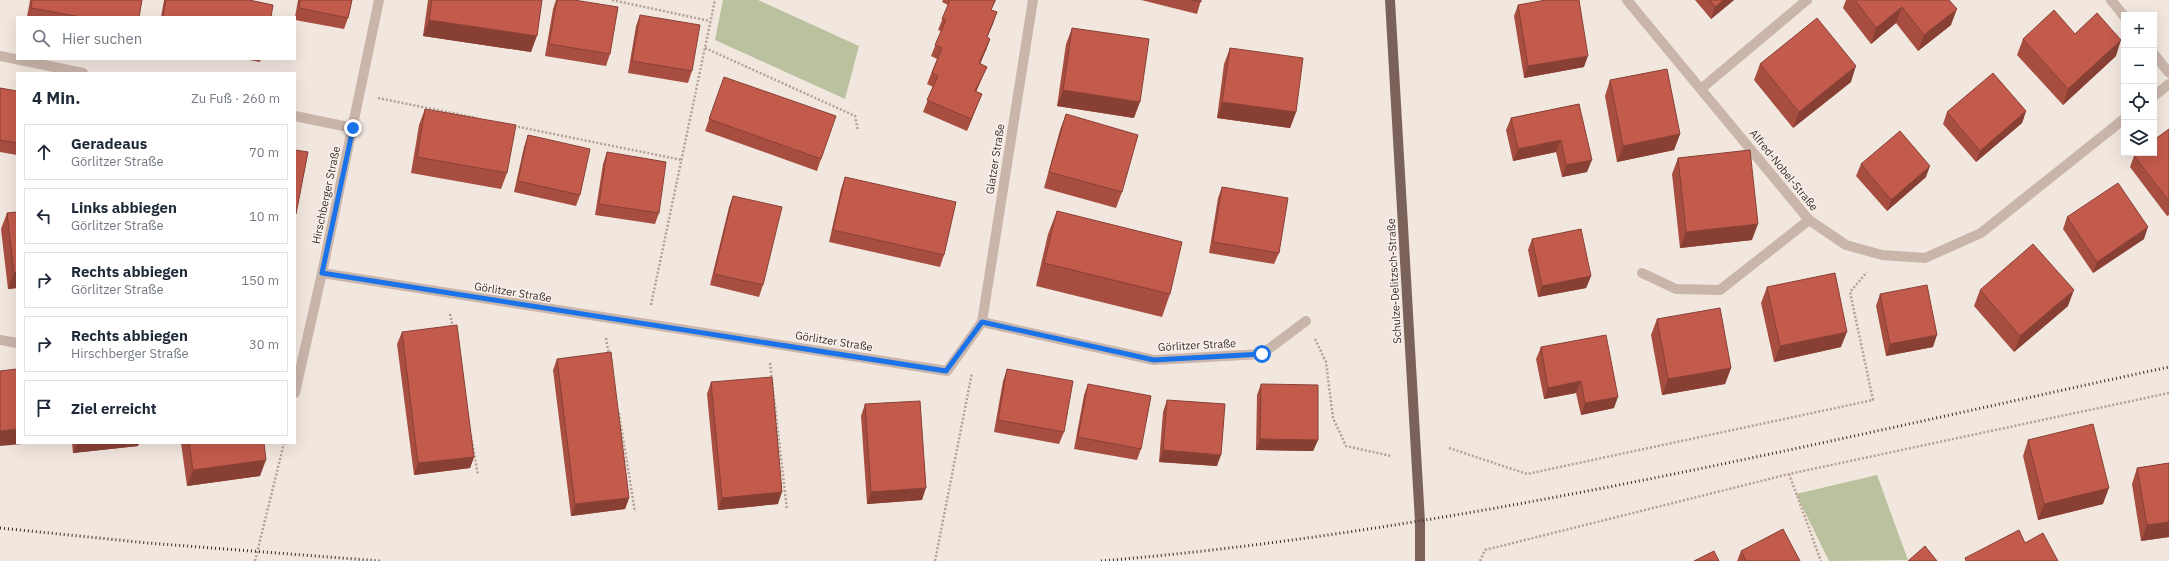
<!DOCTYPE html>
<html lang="de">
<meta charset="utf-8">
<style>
:root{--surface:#fff;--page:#f2f2f3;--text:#1f2937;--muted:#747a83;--line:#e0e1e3}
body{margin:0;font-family:"IBM Plex Sans",sans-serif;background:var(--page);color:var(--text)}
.controls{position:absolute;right:12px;top:12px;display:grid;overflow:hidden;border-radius:0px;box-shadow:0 4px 16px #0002}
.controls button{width:36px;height:36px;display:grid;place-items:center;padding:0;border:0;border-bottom:1px solid var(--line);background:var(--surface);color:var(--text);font:20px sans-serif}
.stop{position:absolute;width:12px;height:12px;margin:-9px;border:3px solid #1a73e8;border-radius:50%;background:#fff}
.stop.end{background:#1a73e8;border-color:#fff;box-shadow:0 1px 4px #0008}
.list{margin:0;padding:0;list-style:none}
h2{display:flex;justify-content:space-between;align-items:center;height:52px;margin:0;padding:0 16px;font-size:17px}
h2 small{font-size:13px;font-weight:400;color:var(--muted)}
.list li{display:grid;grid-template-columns:26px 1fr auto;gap:12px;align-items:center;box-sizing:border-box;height:56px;margin:0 8px 8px;padding:0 8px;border:1px solid var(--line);border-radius:0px}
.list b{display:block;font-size:15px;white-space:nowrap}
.list p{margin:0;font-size:13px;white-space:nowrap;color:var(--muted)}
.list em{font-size:13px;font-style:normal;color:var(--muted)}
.icon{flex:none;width:22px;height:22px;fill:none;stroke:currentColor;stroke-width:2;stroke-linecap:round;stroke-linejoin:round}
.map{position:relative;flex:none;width:2169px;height:561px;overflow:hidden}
.search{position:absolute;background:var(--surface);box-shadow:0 4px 16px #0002;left:16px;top:16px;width:280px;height:44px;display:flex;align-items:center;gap:10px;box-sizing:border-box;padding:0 14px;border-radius:0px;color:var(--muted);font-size:15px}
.panel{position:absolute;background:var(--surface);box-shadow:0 4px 16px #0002;left:16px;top:72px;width:280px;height:372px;border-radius:0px}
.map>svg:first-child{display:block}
.green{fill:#bac19f}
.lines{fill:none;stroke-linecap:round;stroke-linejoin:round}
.path{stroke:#b69f95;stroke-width:2.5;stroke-dasharray:2 2;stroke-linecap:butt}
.minor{stroke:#cab5ab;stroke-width:10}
.major{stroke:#7a625b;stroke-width:10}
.rail{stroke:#382d2a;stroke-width:3;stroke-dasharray:1 3;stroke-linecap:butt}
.wall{fill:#a84e41}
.shaded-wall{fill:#884035}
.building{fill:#c35b4c;stroke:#884035}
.route{stroke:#1a73e8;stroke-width:5}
.labels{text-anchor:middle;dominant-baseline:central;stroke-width:3;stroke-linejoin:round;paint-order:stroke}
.street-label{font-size:11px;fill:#382d2a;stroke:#faf1eb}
</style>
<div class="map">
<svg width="2169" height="561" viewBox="0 0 2169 561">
<rect width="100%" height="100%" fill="#f2e7df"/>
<g class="green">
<polygon points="723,0 758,0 859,46 845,99 715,40"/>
<polygon points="1877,475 1908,560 1829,561 1796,494"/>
</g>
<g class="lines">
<g class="path">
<polyline points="612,0 710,21"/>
<polyline points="705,48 855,116 858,131"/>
<polyline points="378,98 477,118"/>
<polyline points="514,126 682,160"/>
<polyline points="651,305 715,0"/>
<polyline points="450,314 453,328"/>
<polyline points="606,338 609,355"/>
<polyline points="1315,339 1326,362 1333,418 1346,446 1391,456"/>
<polyline points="770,363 787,510"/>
<polyline points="619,413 635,512"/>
<polyline points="471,436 478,475"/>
<polyline points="1449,448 1527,474 1873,400 1850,292 1867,272"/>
<polyline points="1789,474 1821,561"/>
<polyline points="255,561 284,443"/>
<polyline points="935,561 972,373"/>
<polyline points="1480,561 1485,550 1789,474 2169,393"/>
</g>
<g class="minor">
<polyline points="1627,0 1809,220 1846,245 1882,255 1925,258 1981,233 2124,119"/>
<polyline points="2111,0 2124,16"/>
<polyline points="2154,54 2169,73"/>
<polyline points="0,56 83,73"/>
<polyline points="1702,88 1807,0"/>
<polyline points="2154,96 2169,84"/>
<polyline points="295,116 353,128"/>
<polyline points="322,273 947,371 982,322 1154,360 1262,354 1306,321"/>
<polyline points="1642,273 1676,289 1720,290 1809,220"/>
<polyline points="982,322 1033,0"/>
<polyline points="0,340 17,343"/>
<polyline points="295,393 322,273 379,0"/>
</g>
<polyline class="major" points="1390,0 1420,522 1420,561"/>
<g class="rail">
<polyline points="0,528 148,543 380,561"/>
<path d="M1101,561C1462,531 1815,443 2169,367"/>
</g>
</g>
<g class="wall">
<polygon points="30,0 142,0 139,17 27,17"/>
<polygon points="164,0 249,0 271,17 161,17"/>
<polygon points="298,0 352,0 348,18 344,29 295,20 295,17"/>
<polygon points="428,0 542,0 531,52 423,36"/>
<polygon points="556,0 574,0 610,54 606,66 545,56 553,9"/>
<polygon points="943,0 996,0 991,10 997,12 987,38 990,39 986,50 980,64 987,67 982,78 976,92 982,94 967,131 923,112 933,87 927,84 937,59 931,56 941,31 938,30 948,5 942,2"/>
<polygon points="1141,0 1201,0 1197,14"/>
<polygon points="1695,0 1734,0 1711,19"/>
<polygon points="1846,0 1949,0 1951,25 1918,51 1896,23 1871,44 1843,8"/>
<polygon points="1518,5 1584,67 1524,78 1514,16"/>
<polygon points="640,15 692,71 688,83 628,73 636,26"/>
<polygon points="1072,28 1134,118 1057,106 1066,44"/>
<polygon points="2075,34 2116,56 2063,105 2017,55 2023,39"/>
<polygon points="1230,48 1296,112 1290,128 1217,118 1224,64"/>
<polygon points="244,59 261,59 260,62"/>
<polygon points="1760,64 1851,82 1793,128 1754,80"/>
<polygon points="724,77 821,159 817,171 705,131"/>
<polygon points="1610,80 1680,134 1674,150 1617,162 1605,96"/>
<polygon points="0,88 17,91 17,155 0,152"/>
<polygon points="1579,104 1587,172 1562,177 1556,152 1513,161 1506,130 1511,118"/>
<polygon points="425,109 507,173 501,189 411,173 419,125"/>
<polygon points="2026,111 2022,123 1976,162 1943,124 1947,112"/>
<polygon points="1066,114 1122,192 1116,208 1044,188 1060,130"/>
<polygon points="2169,129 2169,215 2167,216 2130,167 2134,156"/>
<polygon points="528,135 580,195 576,206 514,192 524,147"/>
<polygon points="607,152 659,213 655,224 595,215 603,164"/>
<polygon points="1678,158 1752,240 1680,248 1672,174"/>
<polygon points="1861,164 1926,177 1887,211 1856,176"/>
<polygon points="845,177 944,255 940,267 829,242 841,189"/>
<polygon points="1222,187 1279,253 1274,264 1209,253 1218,198"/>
<polygon points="733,196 763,285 759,297 710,285 729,207"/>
<polygon points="1057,211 1170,294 1162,317 1036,286 1048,234"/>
<polygon points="17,212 17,288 8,289 1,229 7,213"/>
<polygon points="2067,217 2144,239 2093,273 2063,229"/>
<polygon points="1532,239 1591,276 1586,288 1538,297 1528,250"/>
<polygon points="1767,287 1841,347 1774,362 1761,303"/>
<polygon points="1980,290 2068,306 2014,352 1974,306"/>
<polygon points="1880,294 1933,347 1886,356 1876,306"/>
<polygon points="1657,319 1731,368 1725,384 1662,395 1651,335"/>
<polygon points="402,332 474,457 470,468 414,475 397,344"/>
<polygon points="1541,347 1614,408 1581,415 1576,393 1544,399 1536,359"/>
<polygon points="557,359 629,498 625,509 571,516 553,370"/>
<polygon points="1007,369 1064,432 1059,444 994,432 1003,381"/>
<polygon points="711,382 778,504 718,510 707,394"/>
<polygon points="1088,384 1141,449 1137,460 1074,449 1084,395"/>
<polygon points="1261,384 1318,440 1313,451 1256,450 1257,395"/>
<polygon points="1167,400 1217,466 1159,462 1163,412"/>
<polygon points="865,404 922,500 867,504 861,416"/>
<polygon points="2028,440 2103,504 2038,520 2023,456"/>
<polygon points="72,443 139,443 138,446 73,453"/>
<polygon points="181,443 264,443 260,476 187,486"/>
<polygon points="2169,463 2169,537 2141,541 2132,484 2137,468"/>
<polygon points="1741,551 1800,561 1737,561"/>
</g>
<g class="shaded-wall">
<polygon points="1724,0 1734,0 1711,19 1715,7"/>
<polygon points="1902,7 1896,23 1871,44 1876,28"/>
<polygon points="1957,9 1951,25 1918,51 1924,35"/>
<polygon points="997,12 993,24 982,49 987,37"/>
<polygon points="429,20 537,36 531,52 423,36"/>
<polygon points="990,39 986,50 975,75 979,63"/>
<polygon points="2121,40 2116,56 2063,105 2068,89"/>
<polygon points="1588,56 1584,67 1524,78 1528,66"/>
<polygon points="1856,66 1851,82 1793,128 1799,112"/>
<polygon points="987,67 982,78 971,103 975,91"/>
<polygon points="1063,90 1140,102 1134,118 1057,106"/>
<polygon points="982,94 977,106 967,131 971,119"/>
<polygon points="1222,102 1296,112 1290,128 1217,118"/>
<polygon points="2026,111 2022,123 1976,162 1980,151"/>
<polygon points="1680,134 1674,150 1617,162 1623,146"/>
<polygon points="1561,140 1556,152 1513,161 1518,149"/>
<polygon points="1592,160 1587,172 1562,177 1566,165"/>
<polygon points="1930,166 1926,177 1887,211 1891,200"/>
<polygon points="1758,224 1752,240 1680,248 1686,232"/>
<polygon points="2148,227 2144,239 2093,273 2097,262"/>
<polygon points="17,272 17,288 8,289 14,273"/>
<polygon points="1591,276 1586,288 1538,297 1542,286"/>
<polygon points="2074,290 2068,306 2014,352 2020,336"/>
<polygon points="1847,332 1841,347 1774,362 1780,346"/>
<polygon points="1937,335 1933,347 1886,356 1890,344"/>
<polygon points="1731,368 1725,384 1662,395 1668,379"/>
<polygon points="1581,381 1576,393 1544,399 1548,388"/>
<polygon points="1618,397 1614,408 1581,415 1585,403"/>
<polygon points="17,429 17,443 33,443 0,446 0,431"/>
<polygon points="1260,439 1318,440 1313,451 1256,450"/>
<polygon points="77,443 139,443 138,446 73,453"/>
<polygon points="1163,450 1221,455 1217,466 1159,462"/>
<polygon points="474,457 470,468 414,475 418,463"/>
<polygon points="266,460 260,476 187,486 193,470"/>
<polygon points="926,488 922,500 867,504 871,492"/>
<polygon points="2109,488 2103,504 2038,520 2044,504"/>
<polygon points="782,492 778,504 718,510 722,498"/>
<polygon points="629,498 625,509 571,516 575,504"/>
<polygon points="2169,522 2169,537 2141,541 2147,525"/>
</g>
<g class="building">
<polygon points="32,0 142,0 139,17 81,17 31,8"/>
<polygon points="166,0 249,0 273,5 271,17 163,17"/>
<polygon points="300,0 352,0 348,18 299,8"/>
<polygon points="432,0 542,0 537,36 429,20"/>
<polygon points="557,0 574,0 618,7 610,54 549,44"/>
<polygon points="950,0 995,0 991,10 997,12 987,37 990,39 979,63 987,67 975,91 982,94 971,119 927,100 938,76 932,73 942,48 935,45 946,20 942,19"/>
<polygon points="1192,0 1201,0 1201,2"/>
<polygon points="1546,0 1579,0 1588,56 1528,66 1518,5"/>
<polygon points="1710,0 1724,0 1715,7"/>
<polygon points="1855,0 1949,0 1957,9 1924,35 1902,7 1876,28"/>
<polygon points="2054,10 2075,34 2097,13 2121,40 2068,89 2023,39"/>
<polygon points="640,15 700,25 692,71 632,61"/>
<polygon points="1817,18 1856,66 1799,112 1760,64"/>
<polygon points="1072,28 1149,39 1140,102 1063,90"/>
<polygon points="1230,48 1303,58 1296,112 1222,102"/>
<polygon points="1667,69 1680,134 1623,146 1610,80"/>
<polygon points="1993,73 2026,111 1980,151 1947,112"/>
<polygon points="724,77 836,116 821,159 709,119"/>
<polygon points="0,88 17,91 17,143 0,140"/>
<polygon points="1579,104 1592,160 1566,165 1561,140 1518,149 1511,118"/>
<polygon points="425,109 516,125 507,173 417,157"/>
<polygon points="1066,114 1138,135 1122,192 1049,172"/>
<polygon points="2169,129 2169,201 2134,156 2137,153 2154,153 2154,140"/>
<polygon points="1900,131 1930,166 1891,200 1861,164"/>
<polygon points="528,135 590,149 580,195 518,181"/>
<polygon points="295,150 308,152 296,214 295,214"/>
<polygon points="1750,150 1758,224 1686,232 1678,158"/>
<polygon points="607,152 666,162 659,213 599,204"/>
<polygon points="845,177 956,202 944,255 833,230"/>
<polygon points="2118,183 2148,227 2097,262 2067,217"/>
<polygon points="1222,187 1288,198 1279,253 1213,242"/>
<polygon points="733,196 782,207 763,285 714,274"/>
<polygon points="1057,211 1182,242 1170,294 1044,263"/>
<polygon points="17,212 17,272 14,273 7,213"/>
<polygon points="1581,229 1591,276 1542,286 1532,239"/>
<polygon points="2033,244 2074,290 2020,336 1980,290"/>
<polygon points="1835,273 1847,332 1780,346 1767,287"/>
<polygon points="1927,285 1937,335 1890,344 1880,294"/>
<polygon points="1720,308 1731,368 1668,379 1657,319"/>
<polygon points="457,325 474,457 418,463 402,332"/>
<polygon points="1606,335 1618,397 1585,403 1581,381 1548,388 1541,347"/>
<polygon points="611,352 629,498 575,504 557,359"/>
<polygon points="17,369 17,429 0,431 0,371"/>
<polygon points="1007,369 1073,381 1064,432 998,420"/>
<polygon points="772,377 782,492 722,498 711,382"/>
<polygon points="1088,384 1151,396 1141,449 1078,437"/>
<polygon points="1261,384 1318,385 1318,440 1260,439"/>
<polygon points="1167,400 1225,404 1221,455 1163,450"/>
<polygon points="920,401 926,488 871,492 865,404"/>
<polygon points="2093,424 2109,488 2044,504 2028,440"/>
<polygon points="189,443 264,443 266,460 193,470"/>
<polygon points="2169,463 2169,522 2147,525 2137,468"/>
<polygon points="1783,529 1800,561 1746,561 1741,551"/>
<polygon points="2019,530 2025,543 2043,533 2058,561 1966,561 1965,558"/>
<polygon points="1925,546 1937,561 1908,561"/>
<polygon points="1714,551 1719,561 1694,561"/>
</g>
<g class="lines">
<polyline class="route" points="353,128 322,273 946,371 982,322 1154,360 1262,354"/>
</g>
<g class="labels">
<g class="street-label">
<text transform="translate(995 159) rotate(-81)">Glatzer Straße</text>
<text transform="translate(1784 170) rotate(51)">Alfred-Nobel-Straße</text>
<text transform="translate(326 195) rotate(-78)">Hirschberger Straße</text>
<text transform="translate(1394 281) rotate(-93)">Schulze-Delitzsch-Straße</text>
<text transform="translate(513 292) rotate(9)">Görlitzer Straße</text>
<text transform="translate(834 341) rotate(9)">Görlitzer Straße</text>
<text transform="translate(1197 345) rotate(-3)">Görlitzer Straße</text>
</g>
</g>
</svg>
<div class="controls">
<button>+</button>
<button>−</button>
<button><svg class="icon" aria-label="locate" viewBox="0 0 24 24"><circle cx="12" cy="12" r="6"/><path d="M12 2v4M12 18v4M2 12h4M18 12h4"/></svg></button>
<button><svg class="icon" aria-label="layers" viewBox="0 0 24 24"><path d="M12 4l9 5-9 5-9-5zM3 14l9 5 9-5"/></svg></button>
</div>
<div class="stop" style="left:1262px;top:354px"></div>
<div class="stop end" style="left:353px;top:128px"></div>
<div class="search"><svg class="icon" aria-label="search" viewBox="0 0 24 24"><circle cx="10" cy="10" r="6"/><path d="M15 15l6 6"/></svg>Hier suchen</div>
<section class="panel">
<h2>4 Min.<small>Zu Fuß · 260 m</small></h2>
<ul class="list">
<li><svg class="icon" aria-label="ahead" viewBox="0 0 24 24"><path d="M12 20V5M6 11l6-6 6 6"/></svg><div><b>Geradeaus</b><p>Görlitzer Straße</p></div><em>70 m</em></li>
<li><svg class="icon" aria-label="left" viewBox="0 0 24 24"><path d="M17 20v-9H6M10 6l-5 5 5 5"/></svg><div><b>Links abbiegen</b><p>Görlitzer Straße</p></div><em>10 m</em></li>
<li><svg class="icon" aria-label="right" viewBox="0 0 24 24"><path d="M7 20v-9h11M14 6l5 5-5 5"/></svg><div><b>Rechts abbiegen</b><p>Görlitzer Straße</p></div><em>150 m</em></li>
<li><svg class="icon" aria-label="right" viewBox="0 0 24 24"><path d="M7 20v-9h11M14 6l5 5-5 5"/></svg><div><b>Rechts abbiegen</b><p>Hirschberger Straße</p></div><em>30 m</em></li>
<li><svg class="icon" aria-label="arrive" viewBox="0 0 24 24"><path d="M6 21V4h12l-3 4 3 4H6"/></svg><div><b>Ziel erreicht</b></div></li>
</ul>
</section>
</div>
